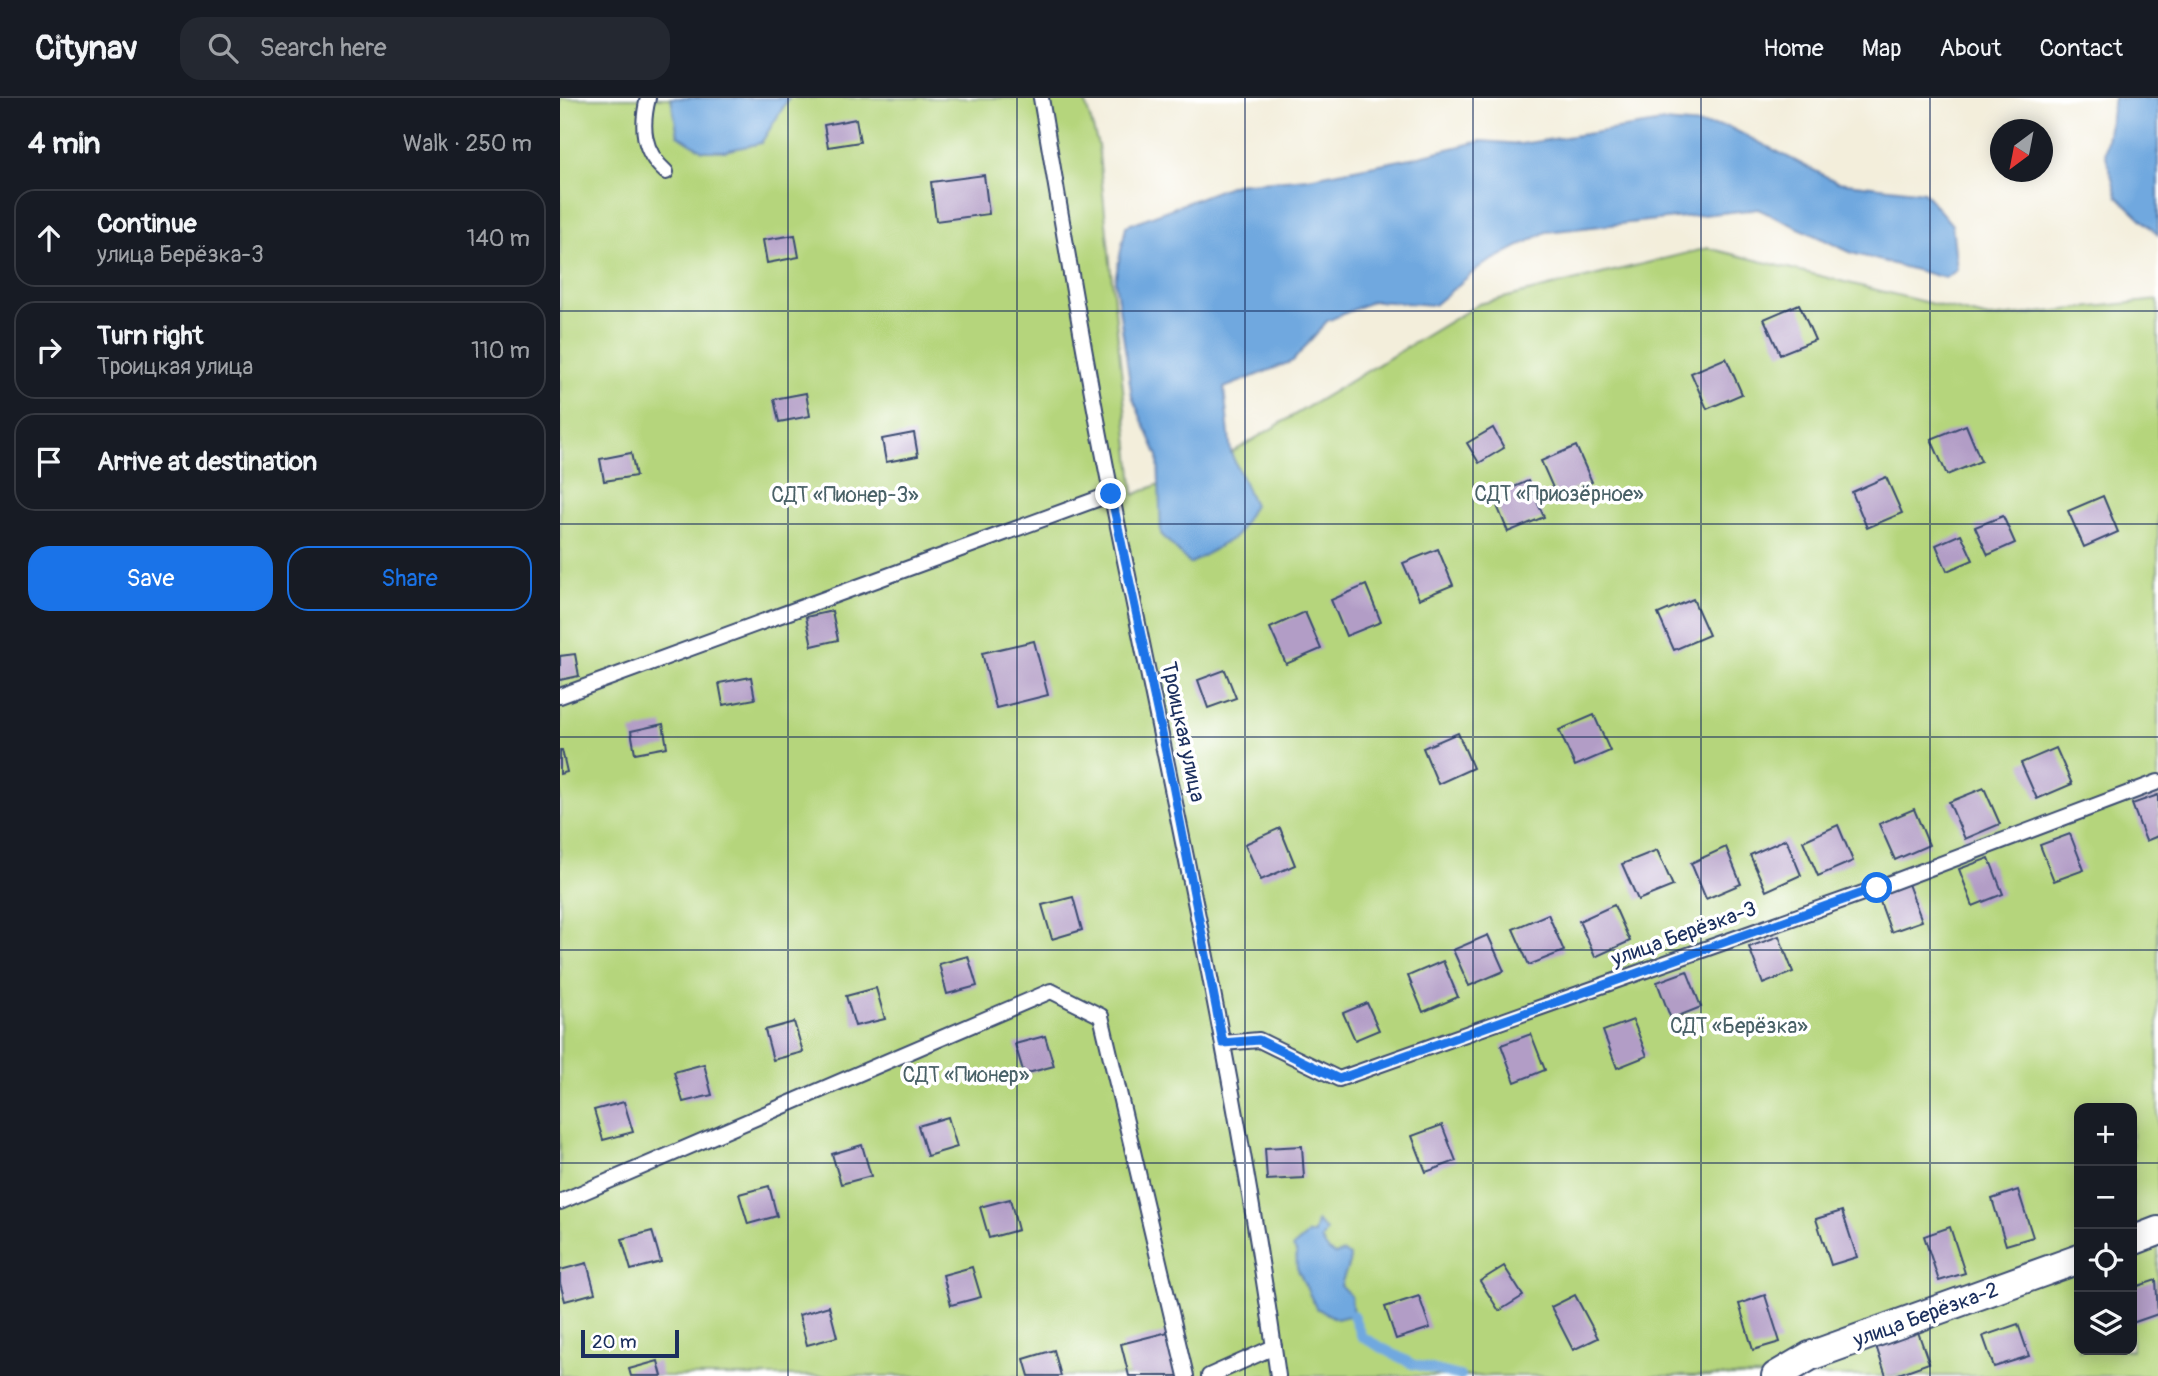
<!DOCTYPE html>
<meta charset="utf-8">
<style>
:root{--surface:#171b24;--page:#242831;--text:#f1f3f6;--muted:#9ea1a6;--line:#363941;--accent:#1a73e8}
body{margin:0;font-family:Pangolin,sans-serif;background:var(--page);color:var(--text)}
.controls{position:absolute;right:21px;bottom:21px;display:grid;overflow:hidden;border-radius:14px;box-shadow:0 4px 18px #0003}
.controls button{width:63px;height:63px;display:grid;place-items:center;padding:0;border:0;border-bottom:2px solid var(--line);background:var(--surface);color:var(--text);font:35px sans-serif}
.compass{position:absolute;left:1430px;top:21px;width:63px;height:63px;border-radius:50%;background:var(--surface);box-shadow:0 4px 18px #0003;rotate:212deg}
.scale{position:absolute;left:21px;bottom:18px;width:98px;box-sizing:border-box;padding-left:7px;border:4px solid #1b2f5e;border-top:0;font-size:19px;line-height:24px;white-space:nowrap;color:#1b2f5e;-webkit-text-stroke:5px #fff;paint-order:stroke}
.stop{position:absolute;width:21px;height:21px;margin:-16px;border:5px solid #1a73e8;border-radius:50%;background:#fff}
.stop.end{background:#1a73e8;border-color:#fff;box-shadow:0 2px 7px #0008}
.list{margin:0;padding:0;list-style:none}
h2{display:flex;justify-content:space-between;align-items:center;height:91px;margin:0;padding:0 28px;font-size:30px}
h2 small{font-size:23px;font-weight:400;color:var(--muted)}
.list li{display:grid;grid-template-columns:46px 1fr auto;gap:21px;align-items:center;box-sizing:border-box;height:98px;margin:0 14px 14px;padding:0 14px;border:2px solid var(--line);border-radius:21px}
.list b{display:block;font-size:26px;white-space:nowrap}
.list p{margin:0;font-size:23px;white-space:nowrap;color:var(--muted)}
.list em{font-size:23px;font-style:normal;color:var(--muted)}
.actions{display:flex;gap:14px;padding:21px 28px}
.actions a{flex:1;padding:16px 0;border:2px solid var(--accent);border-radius:21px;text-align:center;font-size:24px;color:var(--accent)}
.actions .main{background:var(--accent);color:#fff}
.icon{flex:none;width:38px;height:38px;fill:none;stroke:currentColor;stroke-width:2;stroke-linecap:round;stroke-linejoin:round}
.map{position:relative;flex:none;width:1598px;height:1278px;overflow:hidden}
header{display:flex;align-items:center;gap:42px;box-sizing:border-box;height:98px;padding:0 35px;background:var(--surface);border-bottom:2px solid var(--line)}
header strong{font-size:33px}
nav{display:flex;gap:38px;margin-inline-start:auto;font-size:24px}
.search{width:490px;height:63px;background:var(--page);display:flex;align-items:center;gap:18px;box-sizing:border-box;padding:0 24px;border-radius:21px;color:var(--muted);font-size:26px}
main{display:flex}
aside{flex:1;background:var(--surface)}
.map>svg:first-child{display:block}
.green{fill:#b5d57c;stroke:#68826d;stroke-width:2;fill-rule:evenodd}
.water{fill:#70a8df;stroke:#466c9e;stroke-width:2}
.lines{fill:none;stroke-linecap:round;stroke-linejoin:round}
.stream{stroke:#70a8df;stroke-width:10}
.building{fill:#b29dc6}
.lane-casing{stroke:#3b4c71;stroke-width:18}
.street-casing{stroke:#3b4c71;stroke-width:32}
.lane{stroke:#fff;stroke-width:14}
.street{stroke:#fff;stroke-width:28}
.route{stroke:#1a73e8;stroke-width:9}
.grid{fill:none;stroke:#1b2f5e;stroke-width:2;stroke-opacity:0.55}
.labels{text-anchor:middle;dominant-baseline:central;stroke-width:7;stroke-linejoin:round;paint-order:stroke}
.park-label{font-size:21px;fill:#496167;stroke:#fff}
.street-label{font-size:21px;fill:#1b2f5e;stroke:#fff}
</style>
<header>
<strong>Citynav</strong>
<div class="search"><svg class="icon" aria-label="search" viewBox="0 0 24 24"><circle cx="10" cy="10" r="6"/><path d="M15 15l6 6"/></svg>Search here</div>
<nav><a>Home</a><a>Map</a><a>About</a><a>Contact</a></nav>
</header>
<main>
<aside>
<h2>4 min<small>Walk · 250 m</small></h2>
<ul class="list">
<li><svg class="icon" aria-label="ahead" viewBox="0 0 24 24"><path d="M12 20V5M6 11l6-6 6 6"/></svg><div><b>Continue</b><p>улица Берёзка-3</p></div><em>140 m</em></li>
<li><svg class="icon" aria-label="right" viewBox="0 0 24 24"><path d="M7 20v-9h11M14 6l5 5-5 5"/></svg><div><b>Turn right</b><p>Троицкая улица</p></div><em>110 m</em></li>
<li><svg class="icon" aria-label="arrive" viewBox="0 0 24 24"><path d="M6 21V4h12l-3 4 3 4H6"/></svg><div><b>Arrive at destination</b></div></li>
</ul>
<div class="actions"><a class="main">Save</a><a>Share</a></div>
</aside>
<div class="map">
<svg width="1598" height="1278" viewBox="0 0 1598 1278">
<rect width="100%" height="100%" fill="#fff"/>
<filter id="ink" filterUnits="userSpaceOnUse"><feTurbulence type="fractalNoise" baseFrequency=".0143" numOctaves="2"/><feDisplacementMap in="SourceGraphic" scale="14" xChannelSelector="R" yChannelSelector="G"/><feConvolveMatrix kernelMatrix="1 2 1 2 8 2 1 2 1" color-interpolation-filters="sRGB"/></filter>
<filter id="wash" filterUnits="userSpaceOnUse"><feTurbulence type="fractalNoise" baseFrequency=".00686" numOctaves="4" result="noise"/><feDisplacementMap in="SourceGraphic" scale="28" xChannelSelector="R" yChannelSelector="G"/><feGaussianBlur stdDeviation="1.57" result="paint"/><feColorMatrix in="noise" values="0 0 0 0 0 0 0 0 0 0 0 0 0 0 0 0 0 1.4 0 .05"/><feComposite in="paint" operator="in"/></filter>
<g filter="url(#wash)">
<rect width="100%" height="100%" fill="#f3eedb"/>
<path class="green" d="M0,0H524L538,47L574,397L671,355L919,206L1148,150L1429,220L1598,202V1278H0ZM1519,1010H1572V1252H1519Z"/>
<g class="water">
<polygon points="111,0 229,0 201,45 165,53 143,53 118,37"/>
<polygon points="1554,0 1598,0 1598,137 1557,98 1545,54"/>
<polygon points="1103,24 1169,29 1277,84 1364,94 1392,127 1397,172 1385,180 1292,155 1198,111 986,134 921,168 874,207 813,203 767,223 733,263 664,290 671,355 694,407 676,438 630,466 601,436 598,358 572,299 555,182 566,128 675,86 748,80 851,60 921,43 961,46"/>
<path d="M757,1123L766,1133L761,1142L769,1153L775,1157L783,1154L790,1158C790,1170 783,1176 781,1188L791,1198L793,1217L777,1221L756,1210L737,1170L736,1154L733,1149L748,1136H754Z"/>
</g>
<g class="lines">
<polyline class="stream" points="793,1217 802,1239 852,1266 900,1278"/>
</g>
<g id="blocks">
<g class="building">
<polygon points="296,21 300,44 268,49 264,27"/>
<polygon points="424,77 429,116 376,123 371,84"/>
<polygon points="235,137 239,159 207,165 203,142"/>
<polygon points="1239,206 1255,242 1220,256 1204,221"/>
<polygon points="1166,260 1182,296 1147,311 1131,275"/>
<polygon points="246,295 250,318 219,324 214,301"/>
<polygon points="1406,327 1421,363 1387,377 1371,341"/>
<polygon points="933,330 944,350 919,365 907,345"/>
<polygon points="354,335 358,358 326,364 322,341"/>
<polygon points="1016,348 1032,384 997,399 981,363"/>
<polygon points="71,355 76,378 44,383 40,361"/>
<polygon points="1326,379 1342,415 1307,430 1292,394"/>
<polygon points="968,383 984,419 948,434 933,398"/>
<polygon points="1543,398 1558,434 1524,449 1508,413"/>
<polygon points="1443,418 1455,445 1428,457 1415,429"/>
<polygon points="1401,436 1413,462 1387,473 1376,447"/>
<polygon points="878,451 893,487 859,501 843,465"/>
<polygon points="806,487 821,524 786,538 771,502"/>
<polygon points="1133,501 1149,537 1114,552 1098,516"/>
<polygon points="272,513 278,542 252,548 246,519"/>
<polygon points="745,514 761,551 726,566 710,530"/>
<polygon points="474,543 488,597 436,610 422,555"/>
<polygon points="15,556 19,578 0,582 0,558"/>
<polygon points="665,572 676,600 648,610 638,582"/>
<polygon points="191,579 195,601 163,607 159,585"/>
<polygon points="1034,617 1050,653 1015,668 999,632"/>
<polygon points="103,626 107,649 75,655 71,633"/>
<polygon points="898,635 913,670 878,686 863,650"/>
<polygon points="1496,650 1512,686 1477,701 1461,665"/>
<polygon points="0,652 2,652 7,674 0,676"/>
<polygon points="1424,690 1440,726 1405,741 1389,704"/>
<polygon points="1598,697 1598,738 1586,743 1572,706"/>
<polygon points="1354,711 1369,747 1335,762 1319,726"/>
<polygon points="1278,727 1293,763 1258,778 1243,743"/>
<polygon points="720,730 735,767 701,782 685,746"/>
<polygon points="1510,736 1524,772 1494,783 1480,747"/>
<polygon points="1226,741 1241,777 1206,793 1190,757"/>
<polygon points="1166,749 1181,786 1146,801 1131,765"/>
<polygon points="1097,752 1113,788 1078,802 1062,766"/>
<polygon points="1429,760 1443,796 1413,808 1399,771"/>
<polygon points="1348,786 1362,823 1331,834 1318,798"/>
<polygon points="513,799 522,832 492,841 482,807"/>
<polygon points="1054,807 1070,843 1035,859 1019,823"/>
<polygon points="988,816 1004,853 969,867 953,831"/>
<polygon points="928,837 944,873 909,888 893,852"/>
<polygon points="1219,838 1233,874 1203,886 1189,849"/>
<polygon points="408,858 417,888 387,896 379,866"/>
<polygon points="883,863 898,899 863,914 848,878"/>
<polygon points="1127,873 1141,909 1111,921 1097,884"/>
<polygon points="316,890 325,921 295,928 286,898"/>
<polygon points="807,905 819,932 795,942 783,915"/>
<polygon points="1073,922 1087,958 1057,970 1043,933"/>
<polygon points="234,924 243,954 213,962 205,932"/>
<polygon points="971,936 985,972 955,984 941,947"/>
<polygon points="485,938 494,968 464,976 455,946"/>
<polygon points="144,966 152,997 123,1004 114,974"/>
<polygon points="64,1004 73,1034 43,1042 34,1012"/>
<polygon points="388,1019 397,1049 367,1058 358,1028"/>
<polygon points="882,1027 896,1063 866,1074 852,1038"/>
<polygon points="302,1047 311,1078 281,1086 272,1056"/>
<polygon points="742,1048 744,1080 707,1082 705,1050"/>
<polygon points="209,1088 217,1118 188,1126 179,1096"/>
<polygon points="1458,1092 1473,1139 1446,1147 1432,1101"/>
<polygon points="450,1101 458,1132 429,1140 420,1109"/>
<polygon points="1282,1113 1297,1159 1271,1167 1256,1121"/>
<polygon points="1390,1129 1405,1175 1379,1183 1364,1138"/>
<polygon points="92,1133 101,1164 71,1172 62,1141"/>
<polygon points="27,1165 35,1195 5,1203 0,1185 0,1172"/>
<polygon points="944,1168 963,1198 939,1213 920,1183"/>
<polygon points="412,1169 421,1199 391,1207 383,1177"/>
<polygon points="1596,1182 1598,1216 1572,1225 1572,1190"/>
<polygon points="1015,1197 1038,1240 1013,1252 991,1209"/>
<polygon points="1205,1197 1220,1244 1193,1252 1179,1206"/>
<polygon points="859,1198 870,1230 836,1241 825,1209"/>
<polygon points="269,1208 277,1239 247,1247 239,1217"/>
<polygon points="1458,1226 1469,1258 1434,1269 1423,1238"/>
<polygon points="608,1234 619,1278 569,1278 561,1246"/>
<polygon points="1358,1234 1369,1265 1333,1278 1326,1278 1316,1248"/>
<polygon points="494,1252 501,1278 469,1278 464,1261"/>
<polygon points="98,1263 102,1278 71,1278 69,1271"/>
</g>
</g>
</g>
<g filter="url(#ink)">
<use href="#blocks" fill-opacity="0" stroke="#3b4c71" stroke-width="2"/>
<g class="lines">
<defs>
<g id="lane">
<path d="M88,0C81,28 82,53 106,74"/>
<path d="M481,0C504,133 525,267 552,399C611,691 677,982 718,1278"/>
<polyline points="0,598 551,396"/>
<polyline points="663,945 699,942 779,981 1317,790 1598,684"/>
<polyline points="0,1104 491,893 541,918 626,1278"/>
<polyline points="649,1278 714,1249"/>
</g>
<g id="street">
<polyline points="1572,1143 1598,1133"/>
<polyline points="1216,1278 1250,1258 1519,1161"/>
</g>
</defs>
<use href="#lane" class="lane-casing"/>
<use href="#street" class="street-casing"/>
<use href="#lane" class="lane"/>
<use href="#street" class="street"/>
</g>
</g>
<g class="lines" filter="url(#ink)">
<polyline class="route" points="551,396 613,687 663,945 699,942 779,981 1317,790"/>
</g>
<path class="grid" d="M228,0V1278M457,0V1278M685,0V1278M913,0V1278M1141,0V1278M1370,0V1278M0,213H1598M0,426H1598M0,639H1598M0,852H1598M0,1065H1519M1572,1065H1598"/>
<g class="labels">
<g class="park-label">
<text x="999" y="396">СДТ «Приозёрное»</text>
<text x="285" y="397">СДТ «Пионер-3»</text>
<text x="1179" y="928">СДТ «Берёзка»</text>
<text x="406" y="977">СДТ «Пионер»</text>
</g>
<g class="street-label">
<text transform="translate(623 634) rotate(78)">Троицкая улица</text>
<text transform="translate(1124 836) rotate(-20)">улица Берёзка-3</text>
<text transform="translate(1366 1217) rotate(-20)">улица Берёзка-2</text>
</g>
</g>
</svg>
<div class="controls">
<button>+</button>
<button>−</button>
<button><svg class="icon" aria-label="locate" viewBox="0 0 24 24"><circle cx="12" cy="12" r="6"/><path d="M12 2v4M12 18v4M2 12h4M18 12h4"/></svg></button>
<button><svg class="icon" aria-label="layers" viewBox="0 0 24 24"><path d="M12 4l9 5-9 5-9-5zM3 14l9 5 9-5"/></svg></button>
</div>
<svg class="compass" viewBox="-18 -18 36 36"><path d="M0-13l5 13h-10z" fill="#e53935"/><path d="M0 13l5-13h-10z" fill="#9ea1a6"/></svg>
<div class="scale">20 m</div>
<div class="stop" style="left:1317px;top:790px"></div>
<div class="stop end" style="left:551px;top:396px"></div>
</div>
</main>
